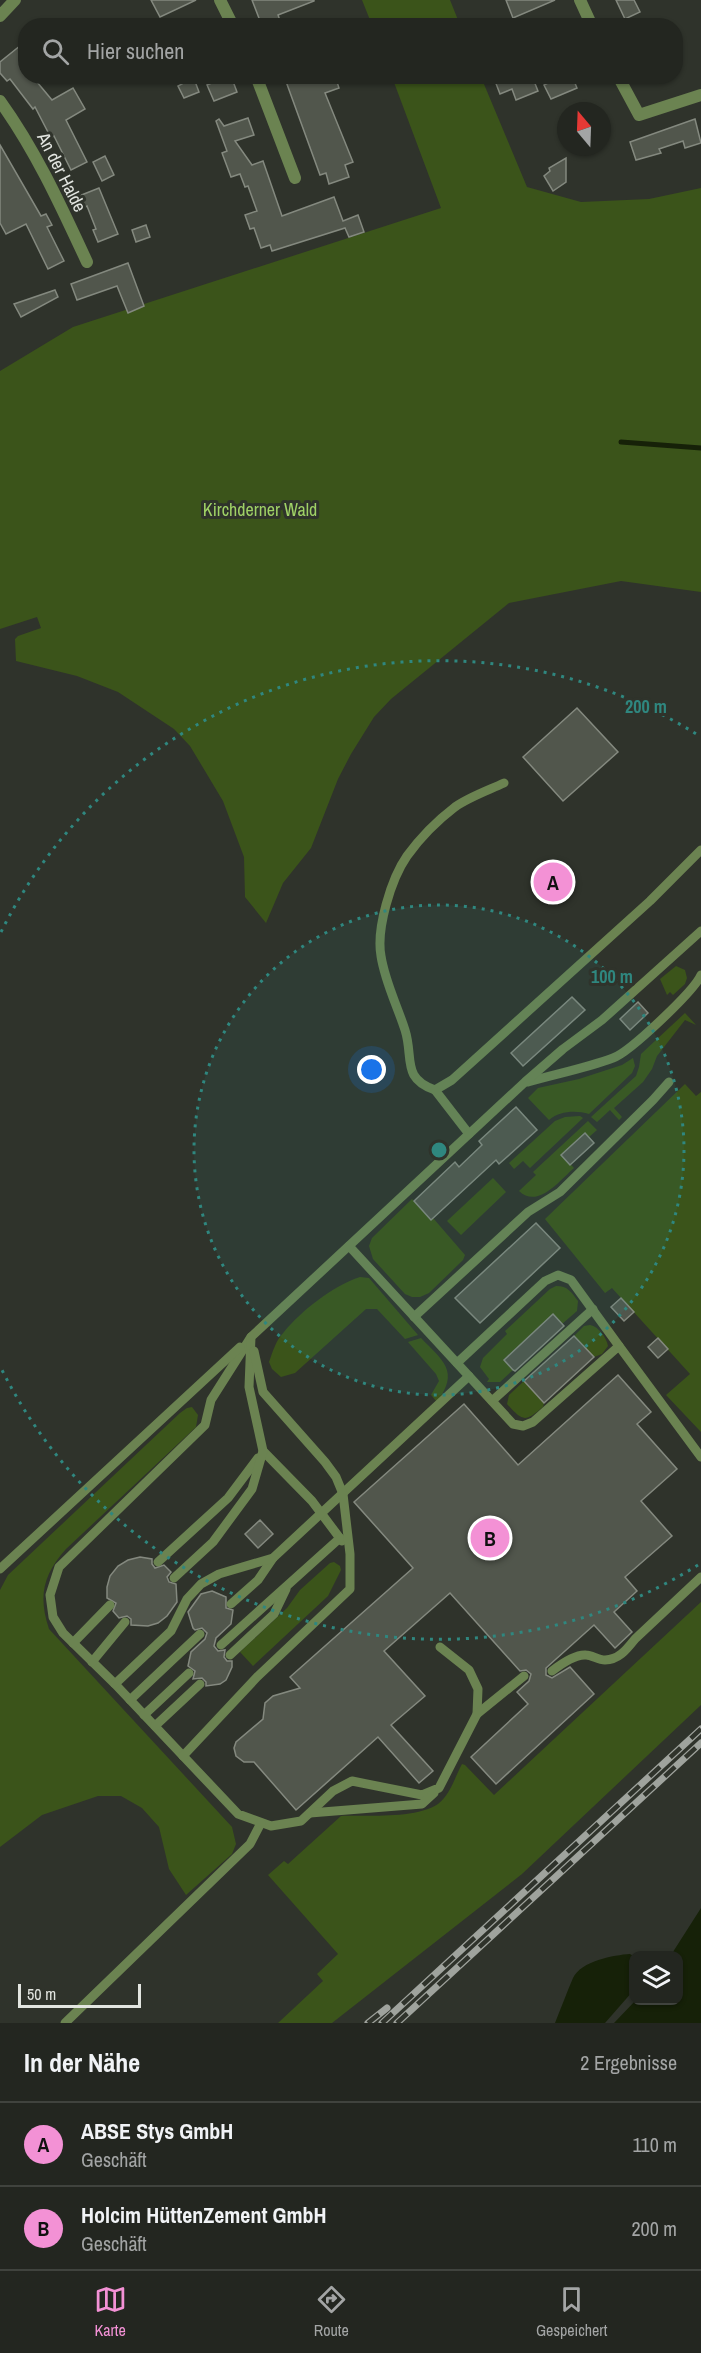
<!DOCTYPE html>
<html lang="de">
<meta charset="utf-8">
<style>
:root{--surface:#232620;--page:#2b2e29;--text:#f1f3f6;--muted:#a3a5a5;--line:#40433e;--accent:#f391d5}
body{margin:0;font-family:"Archivo Narrow",sans-serif;background:var(--page);color:var(--text)}
.controls{position:absolute;right:18px;bottom:18px;display:grid;overflow:hidden;border-radius:12px;box-shadow:0 2px 4px #0004}
.controls button{width:54px;height:54px;display:grid;place-items:center;padding:0;border:0;border-bottom:2px solid var(--line);background:var(--surface);color:var(--text);font:30px sans-serif}
.compass{position:absolute;left:557px;top:102px;width:54px;height:54px;border-radius:50%;background:var(--surface);box-shadow:0 2px 4px #0004;rotate:341deg}
.scale{position:absolute;left:18px;bottom:15px;width:123px;box-sizing:border-box;padding-left:6px;border:3px solid #e2e5e0;border-top:0;font-size:16px;line-height:21px;white-space:nowrap;color:#e2e5e0;-webkit-text-stroke:4px #2f332b;paint-order:stroke}
.you{position:absolute;left:372px;top:1070px;width:21px;height:21px;margin:-15px;border:4px solid #fff;border-radius:50%;background:#1a73e8;box-shadow:0 0 0 9px #1a73e833}
.badge{display:grid;place-items:center;width:39px;height:39px;border-radius:50%;background:var(--accent);color:#111;font-size:20px;font-weight:700}
.pin{position:absolute;translate:-50% -50%;border:3px solid #fff;box-shadow:0 2px 6px #0006}
.list{margin:0;padding:0;list-style:none}
h2{display:flex;justify-content:space-between;align-items:center;height:78px;margin:0;padding:0 24px;font-size:26px}
h2 small{font-size:20px;font-weight:400;color:var(--muted)}
.list li{display:grid;grid-template-columns:39px 1fr auto;gap:18px;align-items:center;box-sizing:border-box;height:84px;padding:0 24px;border-top:2px solid var(--line)}
.list b{display:block;font-size:22px;white-space:nowrap}
.list p{margin:0;font-size:20px;white-space:nowrap;color:var(--muted)}
.list em{font-size:20px;font-style:normal;color:var(--muted)}
.icon{flex:none;width:33px;height:33px;fill:none;stroke:currentColor;stroke-width:2;stroke-linecap:round;stroke-linejoin:round}
.map{position:relative;flex:none;width:701px;height:2023px;overflow:hidden}
.search{position:absolute;background:var(--surface);box-shadow:0 2px 4px #0004;left:18px;right:18px;top:18px;height:66px;display:flex;align-items:center;gap:15px;box-sizing:border-box;padding:0 21px;border-radius:24px;color:var(--muted);font-size:22px}
.sheet{height:246px;background:var(--surface)}
nav{display:flex;justify-content:space-around;align-items:center;box-sizing:border-box;height:84px;border-top:2px solid var(--line);background:var(--surface);font-size:16px;color:var(--muted)}
nav a{display:grid;justify-items:center;gap:3px}
nav .on{color:var(--accent)}
.map>svg:first-child{display:block}
.green{fill:#3b541a}
.water{fill:#162108}
.lines{fill:none;stroke-linecap:round;stroke-linejoin:round}
.stream{stroke:#162108;stroke-width:5}
.building{fill:#51564c;stroke:#84897f;stroke-width:1.5}
.lane{stroke:#6b8351;stroke-width:9}
.street{stroke:#6b8351;stroke-width:12}
.rail-casing{stroke:#9fa39d;stroke-width:7}
.rail{stroke:#2f332b;stroke-width:4.5;stroke-dasharray:14;stroke-linecap:butt}
.ring{fill:none;stroke:#2f877f;stroke-width:3;stroke-dasharray:3 6}
.labels{text-anchor:middle;dominant-baseline:central;stroke-width:6;stroke-linejoin:round;paint-order:stroke}
.street-label{font-size:18px;fill:#e2e5e0;stroke:#2f332b}
.park-label{font-size:18px;fill:#9fd166;stroke:#2f332b}
.centre{fill:#2f877f;stroke:#2f332b;stroke-width:3}
.ring-label{font-size:18px;text-anchor:middle;font-weight:bold;fill:#2f877f;stroke:#2f332b;stroke-width:6;stroke-linejoin:round;paint-order:stroke}
</style>
<div class="map">
<svg width="701" height="2023" viewBox="0 0 701 2023">
<rect width="100%" height="100%" fill="#2f332b"/>
<g class="green">
<polygon points="362,0 450,0 460,25 372,25"/>
<polygon points="392,77 481,77 527,187 581,202 649,199 701,188 701,592 621,581 509,603 391,699 374,717 351,754 338,779 311,848 283,883 266,923 245,897 244,857 223,801 190,746 174,729 118,692 77,676 16,661 15,639 18,636 41,628 37,617 0,629 0,371 73,327 441,208"/>
<polygon points="676,966 685,970 687,978 685,984 673,995 670,992 667,995 660,979"/>
<polygon points="685,1013 696,1025 685,1020 657,1056 652,1069 643,1082 614,1108 622,1117 619,1120 610,1110 597,1122 591,1117 636,1076 639,1067 641,1054"/>
<path d="M633,1058L635,1066L632,1073L589,1114C576,1110 559,1111 549,1120L528,1098L538,1088L579,1079L622,1065Z"/>
<polygon points="685,1084 696,1096 701,1092 701,1432 666,1395 690,1374 612,1288 605,1293 545,1219"/>
<polygon points="580,1116 583,1118 530,1168 523,1161 514,1169 509,1163 555,1121 565,1117"/>
<path d="M588,1121L597,1130L589,1137L584,1133L562,1155L574,1168C559,1181 538,1209 519,1191L536,1175L533,1172Z"/>
<polygon points="493,1178 506,1192 461,1235 447,1221"/>
<polygon points="412,1199 431,1220 433,1218 465,1255 463,1260 429,1293 420,1297 412,1297 405,1294 373,1259 369,1246 372,1238"/>
<path d="M360,1277L369,1278L418,1335L405,1339L377,1309H366L295,1373L281,1377L272,1369L269,1362C273,1351 276,1340 284,1332C302,1310 333,1286 360,1277Z"/>
<path d="M556,1286C568,1286 571,1292 578,1301L577,1311L562,1324L553,1315L504,1359L513,1370L500,1382H487L489,1379L480,1367L483,1358L507,1334L505,1331L550,1289Z"/>
<path d="M590,1325C599,1327 606,1337 608,1346L602,1354L594,1357L574,1336L584,1326Z"/>
<path d="M421,1338C443,1361 460,1371 437,1402L431,1395L439,1381L436,1374L408,1342Z"/>
<path d="M524,1381L544,1403L543,1407C525,1422 523,1422 507,1404L509,1395Z"/>
<path d="M192,1407L198,1415L196,1427L66,1549C43,1575 38,1596 49,1629L232,1827L236,1844L232,1854L186,1895L169,1869L159,1827L142,1808L121,1796H98L42,1815L0,1847V1590L8,1575L180,1413L187,1408Z"/>
<polygon points="334,1562 340,1566 341,1570 328,1596 253,1666 240,1652 287,1608 300,1590 330,1563"/>
<path d="M701,1602V1705L522,1874L332,2023H278L323,1981L317,1974L338,1954L268,1875L284,1861L288,1864L341,1816C367,1815 416,1819 438,1804C450,1795 455,1777 462,1764L465,1765L494,1795Z"/>
</g>
<g class="water">
<polygon points="701,1908 701,2023 614,2023 635,2001 678,2000 678,1956 671,1955"/>
<path d="M630,1954L633,1956V1991L605,2023H555C561,2008 567,1992 573,1978C581,1961 614,1955 630,1954Z"/>
</g>
<g class="lines">
<polyline class="stream" points="621,442 701,448"/>
</g>
<g class="building">
<polygon points="151,0 196,0 160,17"/>
<polygon points="252,0 314,0 314,1 278,15 282,26 262,26"/>
<polygon points="506,0 555,0 513,18"/>
<polygon points="616,0 634,0 640,12 625,19"/>
<polygon points="26,41 26,76 32,76 52,100 73,88 85,109 66,120 87,162 71,170 54,136 51,138 35,107 33,109 10,79 7,81 0,73 0,62"/>
<polygon points="179,76 193,76 199,92 184,98 178,86 182,84"/>
<polygon points="228,76 231,76 237,92 214,101 207,85"/>
<polygon points="284,76 335,76 339,88 325,93 353,162 345,165 349,177 329,184 326,173 320,175"/>
<polygon points="506,76 542,76 542,77 534,81 538,91 516,100 512,89 500,94 495,81"/>
<polygon points="562,76 572,76 577,88 551,99 544,85"/>
<polygon points="248,118 254,135 235,141 252,165 263,161 282,216 334,197 343,221 358,215 364,232 349,237 345,228 272,251 270,245 261,248 254,228 250,229 245,215 257,211 248,186 245,187 240,174 231,177 222,153 227,151 216,121 219,119 224,126"/>
<polygon points="695,119 701,143 685,148 683,141 659,149 661,153 636,160 630,142"/>
<polygon points="0,145 41,216 46,214 52,225 47,227 64,261 48,269 26,224 6,234 0,223"/>
<polygon points="105,156 114,175 102,181 93,162"/>
<polygon points="566,158 566,182 553,191 544,176 550,171 549,168"/>
<polygon points="99,188 118,234 98,242 93,230 96,229 87,206 83,208 79,196"/>
<polygon points="146,225 150,237 136,242 132,230"/>
<polygon points="128,263 144,306 128,313 117,286 77,300 71,284"/>
<polygon points="55,290 58,297 21,317 14,304"/>
<polygon points="577,708 618,752 563,801 523,757"/>
<polygon points="572,997 585,1010 523,1066 511,1053"/>
<polygon points="638,1002 648,1013 630,1030 620,1019"/>
<polygon points="516,1107 537,1130 499,1164 496,1160 431,1220 414,1201 455,1162 459,1167 482,1145 479,1141"/>
<polygon points="585,1133 594,1143 570,1165 561,1155"/>
<polygon points="536,1223 560,1248 480,1323 455,1298"/>
<polygon points="621,1298 634,1312 624,1321 611,1307"/>
<polygon points="553,1314 564,1326 515,1371 513,1370 504,1360"/>
<polygon points="574,1336 594,1357 544,1403 524,1381"/>
<polygon points="658,1338 668,1349 658,1358 648,1347"/>
<polygon points="618,1375 651,1412 637,1424 677,1469 641,1501 672,1536 625,1577 637,1591 614,1612 632,1632 615,1648 594,1625 546,1668 546,1675 552,1678 570,1667 594,1694 496,1784 471,1757 528,1704 517,1692 529,1681 531,1674 526,1670 520,1671 450,1593 384,1651 425,1696 391,1725 433,1771 419,1783 378,1737 296,1810 254,1762 244,1762 236,1756 234,1748 236,1742 263,1719 265,1703 273,1696 300,1688 290,1677 413,1568 354,1502 464,1404 518,1465"/>
<polygon points="260,1520 273,1534 258,1548 245,1534"/>
<polygon points="140,1557 152,1559 152,1564 155,1568 164,1565 171,1572 167,1577 169,1582 176,1584 177,1602 167,1616 158,1623 148,1626 131,1625 131,1619 127,1616 119,1618 113,1611 116,1603 107,1598 107,1587 110,1576 118,1566 128,1560"/>
<polygon points="212,1591 226,1597 226,1608 233,1610 231,1624 216,1638 214,1646 218,1651 225,1650 224,1657 227,1661 232,1661 232,1667 226,1680 220,1684 206,1686 206,1682 202,1678 193,1679 195,1671 188,1666 191,1652 205,1639 207,1633 202,1628 195,1630 193,1628 188,1612 201,1594"/>
</g>
<g class="lines">
<g class="lane">
<path d="M504,783C489,790 469,797 455,807C438,820 420,838 407,856C391,879 376,929 381,956C385,982 397,1005 405,1030C414,1058 401,1078 435,1090L452,1080L650,901L701,850"/>
<path d="M528,1082C556,1074 586,1068 613,1058C630,1052 694,991 701,975"/>
<polyline points="435,1090 469,1134"/>
<polyline points="349,1246 513,1424 523,1426 533,1422 619,1346 701,1457"/>
<polyline points="414,1317 528,1212 560,1192 653,1100 669,1082"/>
<polyline points="251,1337 211,1400 205,1425 59,1567 50,1595 53,1617 63,1633 115,1684 238,1814 271,1826 301,1821 333,1791 352,1781 422,1795 439,1788 477,1714 478,1689 469,1670 440,1647"/>
<polyline points="457,1363 545,1281 558,1275 571,1280 619,1346"/>
<polyline points="492,1401 593,1309"/>
<polyline points="263,1451 312,1501 342,1541"/>
<polyline points="158,1562 228,1498 258,1458"/>
<polyline points="0,1569 240,1347"/>
<polyline points="174,1578 213,1542 252,1489 263,1451 249,1387 251,1337 525,1082 563,1049 602,1020 701,931"/>
<polyline points="231,1604 258,1580 273,1558"/>
<polyline points="73,1643 110,1605"/>
<polyline points="221,1645 340,1538"/>
<polyline points="230,1655 274,1614 286,1589"/>
<polyline points="92,1662 125,1622"/>
<path d="M552,1671C561,1664 575,1654 586,1655C592,1655 598,1660 605,1660C619,1660 627,1649 635,1639L701,1577"/>
<polyline points="115,1684 171,1631 187,1599 201,1584 219,1574 273,1558 469,1376"/>
<polyline points="130,1700 200,1634"/>
<polyline points="477,1714 524,1676"/>
<polyline points="144,1715 189,1673"/>
<polyline points="155,1726 200,1684"/>
<polyline points="183,1756 257,1677 350,1589 350,1554 343,1494 336,1477 325,1462 263,1392 254,1351"/>
<polyline points="310,1813 422,1804 434,1793"/>
<polyline points="65,2023 250,1844 261,1823"/>
</g>
<g class="street">
<polyline points="220,0 233,26"/>
<polyline points="580,0 592,26"/>
<polyline points="0,16 15,0"/>
<polyline points="256,76 295,178"/>
<polyline points="618,76 639,115 701,95"/>
<path d="M0,101C36,151 61,206 87,262"/>
</g>
<defs>
<g id="rail">
<polyline points="368,2023 387,2008"/>
<polyline points="382,2023 701,1729"/>
<polyline points="397,2023 701,1743"/>
</g>
</defs>
<use href="#rail" class="rail-casing"/>
<use href="#rail" class="rail"/>
</g>
<circle cx="439" cy="1150" r="245" fill="#2f877f" fill-opacity=".12"/>
<g class="ring">
<circle cx="439" cy="1150" r="245"/>
<path d="M698 1565A489 489 0 0 1 1 1368M1 932A489 489 0 0 1 698 735"/>
</g>
<g class="labels">
<g class="street-label">
<text transform="translate(62 172) rotate(63)">An der Halde</text>
</g>
<g class="park-label">
<text x="260" y="509">Kirchderner Wald</text>
</g>
</g>
<circle cx="439" cy="1150" r="9" class="centre"/>
<g class="ring-label">
<text x="646" y="713">200 m</text>
<text x="612" y="983">100 m</text>
</g>
</svg>
<div class="controls">
<button><svg class="icon" aria-label="layers" viewBox="0 0 24 24"><path d="M12 4l9 5-9 5-9-5zM3 14l9 5 9-5"/></svg></button>
</div>
<svg class="compass" viewBox="-18 -18 36 36"><path d="M0-13l5 13h-10z" fill="#e53935"/><path d="M0 13l5-13h-10z" fill="#a3a5a5"/></svg>
<div class="scale">50 m</div>
<div class="you"></div>
<div class="pin badge" style="left:553px;top:882px">A</div>
<div class="pin badge" style="left:490px;top:1538px">B</div>
<div class="search"><svg class="icon" aria-label="search" viewBox="0 0 24 24"><circle cx="10" cy="10" r="6"/><path d="M15 15l6 6"/></svg>Hier suchen</div>
</div>
<section class="sheet">
<h2>In der Nähe<small>2 Ergebnisse</small></h2>
<ul class="list">
<li><span class="badge">A</span><div><b>ABSE Stys GmbH</b><p>Geschäft</p></div><em>110 m</em></li>
<li><span class="badge">B</span><div><b>Holcim HüttenZement GmbH</b><p>Geschäft</p></div><em>200 m</em></li>
</ul>
</section>
<nav>
<a class="on"><svg class="icon" aria-label="map" viewBox="0 0 24 24"><path d="M3 6l6-2 6 2 6-2v14l-6 2-6-2-6 2zM9 4v14M15 6v14"/></svg>Karte</a>
<a><svg class="icon" aria-label="directions" viewBox="0 0 24 24"><path d="M12 3l9 9-9 9-9-9zM9 14v-3h6M13 9l2 2-2 2"/></svg>Route</a>
<a><svg class="icon" aria-label="saved" viewBox="0 0 24 24"><path d="M7 4h10v16l-5-4-5 4z"/></svg>Gespeichert</a>
</nav>
